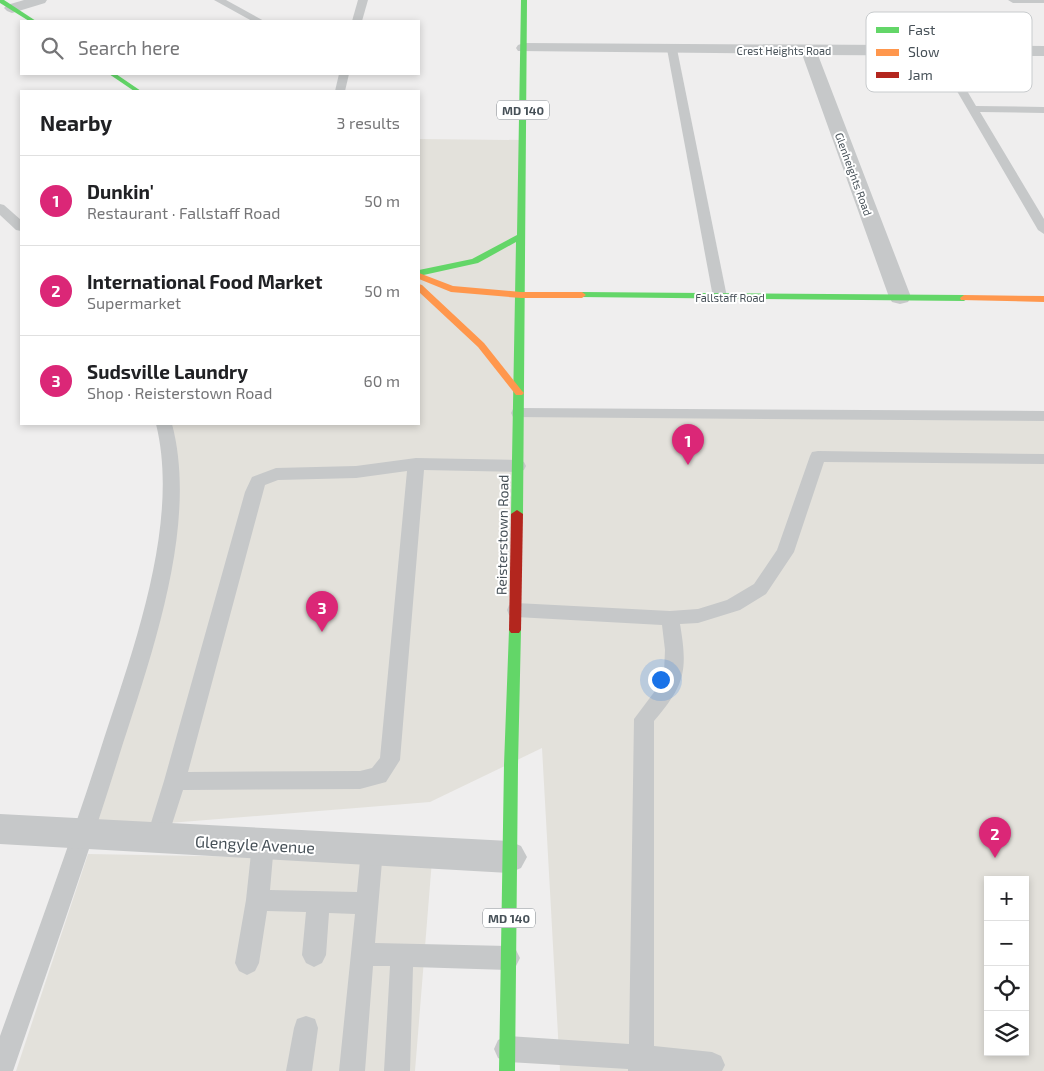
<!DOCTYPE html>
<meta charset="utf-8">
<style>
:root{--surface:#fff;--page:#f6f6f6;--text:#202124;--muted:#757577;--line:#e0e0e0;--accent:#db2777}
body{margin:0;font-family:"Exo 2",sans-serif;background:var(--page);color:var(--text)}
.controls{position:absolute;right:15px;bottom:15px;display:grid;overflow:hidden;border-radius:0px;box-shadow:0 2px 8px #0003}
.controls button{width:45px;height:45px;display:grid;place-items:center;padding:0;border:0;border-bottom:1px solid var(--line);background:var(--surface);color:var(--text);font:25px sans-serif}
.you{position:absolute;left:660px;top:679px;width:18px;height:18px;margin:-12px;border:4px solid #fff;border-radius:50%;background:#1a73e8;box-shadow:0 0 0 8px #1a73e833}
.badge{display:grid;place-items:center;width:32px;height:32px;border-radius:50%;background:var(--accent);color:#fff;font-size:16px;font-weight:700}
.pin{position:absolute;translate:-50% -41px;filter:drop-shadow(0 1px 2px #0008)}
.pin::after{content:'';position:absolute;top:26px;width:18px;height:15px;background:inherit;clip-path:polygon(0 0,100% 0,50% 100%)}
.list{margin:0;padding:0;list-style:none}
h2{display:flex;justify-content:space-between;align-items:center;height:65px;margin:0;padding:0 20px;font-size:21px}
h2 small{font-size:16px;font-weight:400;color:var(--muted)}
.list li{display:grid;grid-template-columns:32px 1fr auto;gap:15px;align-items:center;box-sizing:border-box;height:90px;padding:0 20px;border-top:1px solid var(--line)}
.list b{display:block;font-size:19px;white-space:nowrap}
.list p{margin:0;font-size:16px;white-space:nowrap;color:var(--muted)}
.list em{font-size:16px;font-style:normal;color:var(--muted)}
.icon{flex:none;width:28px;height:28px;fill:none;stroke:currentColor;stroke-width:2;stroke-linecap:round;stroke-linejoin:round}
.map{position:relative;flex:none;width:1044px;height:1071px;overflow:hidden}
.search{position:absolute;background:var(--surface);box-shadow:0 2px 8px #0003;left:20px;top:20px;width:400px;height:55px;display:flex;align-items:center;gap:12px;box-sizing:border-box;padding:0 18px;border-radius:0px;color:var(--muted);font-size:19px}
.panel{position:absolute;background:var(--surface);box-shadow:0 2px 8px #0003;left:20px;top:90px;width:400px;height:335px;border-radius:0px}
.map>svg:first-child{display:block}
.commercial{fill:#e3e1db;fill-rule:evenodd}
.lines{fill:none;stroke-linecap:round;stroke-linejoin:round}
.lane{fill:#c6c8c9;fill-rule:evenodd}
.street{fill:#c6c8c9;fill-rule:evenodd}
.fast{fill:#63d668;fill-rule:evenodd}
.slow{fill:#ff974d;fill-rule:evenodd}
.jam{fill:#b3261e;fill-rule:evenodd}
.labels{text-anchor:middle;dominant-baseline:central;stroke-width:4;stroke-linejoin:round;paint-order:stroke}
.far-street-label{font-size:11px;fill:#475158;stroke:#fff}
.shield{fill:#fff;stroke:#7e858a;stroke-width:1}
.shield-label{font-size:12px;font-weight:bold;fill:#475158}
.street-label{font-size:14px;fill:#475158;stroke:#fff}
.near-street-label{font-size:16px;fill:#475158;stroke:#fff}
.key{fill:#fff;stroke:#c8cbcd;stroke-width:1}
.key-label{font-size:14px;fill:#475158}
</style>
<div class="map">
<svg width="1044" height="1071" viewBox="0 0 1044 1071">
<rect width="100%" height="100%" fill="#efeeee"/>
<g class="commercial">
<path d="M419,139L523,140L521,412L1044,417V1071H560L542,748L430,802L82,830L145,638L172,491L164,424H419ZM988,880H1025V1052H988Z"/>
<polygon points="88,854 432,860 415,1071 16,1071"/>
</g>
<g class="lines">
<g class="lane">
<polygon points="214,0 226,0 264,21 252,21"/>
<polygon points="358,0 368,0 362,21 352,21"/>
<polygon points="1008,0 1044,0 1044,3 1013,3"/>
<polygon points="672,46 677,49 727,297 720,301 713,297 667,49"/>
<polygon points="938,47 943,50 976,106 1044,107 1044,113 980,112 1044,219 1044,234 1038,230 933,50"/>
<polygon points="339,74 349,74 345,91 335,91"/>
<polygon points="0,204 4,205 21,220 21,231 16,230 0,215"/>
<polygon points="519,408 1044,411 1044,421 513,417 511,413 513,409"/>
<path d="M156,424H172C199,526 150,659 119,756C86,862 49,966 13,1071H0V1036C34,941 69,847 100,751C131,655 181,525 156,424Z"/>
<path d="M818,451L1044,454V464L824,462L794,552L766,594L740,610L698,623L680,624C688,671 685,685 654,721V1046L712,1052L721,1056L725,1065L722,1071H628V1069L507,1062L498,1058L494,1049L498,1040L507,1036L629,1044L634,719L658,687L664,673L665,650L662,625L516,617L509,615L507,610L509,605L516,603L670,611L698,609L727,600L754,584L777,550L810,456L812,452Z"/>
<path d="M416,458L518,460L524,462L526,466L524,470L518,472L424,470L400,760L386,782L360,789L183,790L165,846L157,849L149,846L146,839L164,781L245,492L252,477L276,468L356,466ZM407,471L380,758L372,768L360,771L188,772L265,485L278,480L356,478Z"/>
<polygon points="263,834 271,837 274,844 270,890 357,892 361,850 364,843 372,840 380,843 383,850 375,943 508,946 516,950 520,958 516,966 508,970 413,967 410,1071 384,1071 390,966 373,966 365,1071 339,1071 355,914 329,913 326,955 322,963 314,967 306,963 302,955 306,912 267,911 259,963 255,971 247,975 239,971 235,963 246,900 252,844 255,837"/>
<polygon points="306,1016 315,1019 318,1028 312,1071 286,1071 294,1028 297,1019"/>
</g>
<g class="street">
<polygon points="24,0 47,0 45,3 12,13 7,11 4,8 7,5"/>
<polygon points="524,43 1044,46 1044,56 818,55 911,297 908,302 900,304 892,302 889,297 802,54 518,51 516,48 518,45"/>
<polygon points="0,814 509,841 521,846 527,857 521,868 509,873 0,844"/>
</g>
<g class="fast">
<polygon points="0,0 4,0 36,21 29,21 0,3"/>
<polygon points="521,0 527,0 523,514 517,518 511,514 516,242 478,263 419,276 419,270 472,259 517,235"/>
<polygon points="109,74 116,74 141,91 134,91"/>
<polygon points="582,292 964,295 968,298 964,301 579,297 578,295"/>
<polygon points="515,625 519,627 521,630 518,765 515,1071 499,1071 504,765 509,630 511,627"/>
</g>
<g class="slow">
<polygon points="419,273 453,286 521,292 582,292 586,295 582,298 521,298 451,292 419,279"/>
<polygon points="419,284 422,285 484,343 522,391 524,393 522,395 516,395 478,347 419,292"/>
<polygon points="964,295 1044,296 1044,302 961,300 960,298"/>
</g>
<polygon class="jam" points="517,510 523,514 521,630 519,633 511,633 509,630 511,514"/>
</g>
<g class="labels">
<g class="far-street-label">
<text x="784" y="50">Crest Heights Road</text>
<text transform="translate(854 174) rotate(70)">Glenheights Road</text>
<text x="730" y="297">Fallstaff Road</text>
</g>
<g class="shield">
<rect x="497" y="100.5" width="52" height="19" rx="4"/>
<rect x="483" y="908.5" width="52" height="19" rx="4"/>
</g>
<g class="shield-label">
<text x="523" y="110">MD 140</text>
<text x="509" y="918">MD 140</text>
</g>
<g class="street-label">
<text transform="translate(502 535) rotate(-89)">Reisterstown Road</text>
</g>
<g class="near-street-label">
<text transform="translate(255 844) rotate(3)">Glengyle Avenue</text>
</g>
</g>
<rect x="866" y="12" width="166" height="80" rx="8" class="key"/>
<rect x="876" y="27" width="23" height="6" fill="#63d668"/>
<rect x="876" y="49" width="23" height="7" fill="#ff974d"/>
<rect x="876" y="72" width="23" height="6" fill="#b3261e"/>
<g class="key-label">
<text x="908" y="35">Fast</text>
<text x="908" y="57">Slow</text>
<text x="908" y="80">Jam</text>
</g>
</svg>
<div class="controls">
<button>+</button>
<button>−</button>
<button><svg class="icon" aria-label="locate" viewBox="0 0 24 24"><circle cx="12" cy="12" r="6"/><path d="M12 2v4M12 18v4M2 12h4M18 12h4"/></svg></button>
<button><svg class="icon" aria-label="layers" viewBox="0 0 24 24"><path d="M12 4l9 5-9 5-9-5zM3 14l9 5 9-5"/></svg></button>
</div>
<div class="you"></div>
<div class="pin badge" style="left:688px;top:465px">1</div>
<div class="pin badge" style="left:995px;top:858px">2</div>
<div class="pin badge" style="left:322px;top:632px">3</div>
<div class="search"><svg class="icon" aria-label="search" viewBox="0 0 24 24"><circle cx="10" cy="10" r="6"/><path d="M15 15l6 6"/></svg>Search here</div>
<section class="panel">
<h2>Nearby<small>3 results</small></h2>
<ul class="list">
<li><span class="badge">1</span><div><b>Dunkin'</b><p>Restaurant · Fallstaff Road</p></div><em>50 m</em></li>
<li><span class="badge">2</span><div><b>International Food Market</b><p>Supermarket</p></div><em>50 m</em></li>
<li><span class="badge">3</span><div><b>Sudsville Laundry</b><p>Shop · Reisterstown Road</p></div><em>60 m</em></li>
</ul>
</section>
</div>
